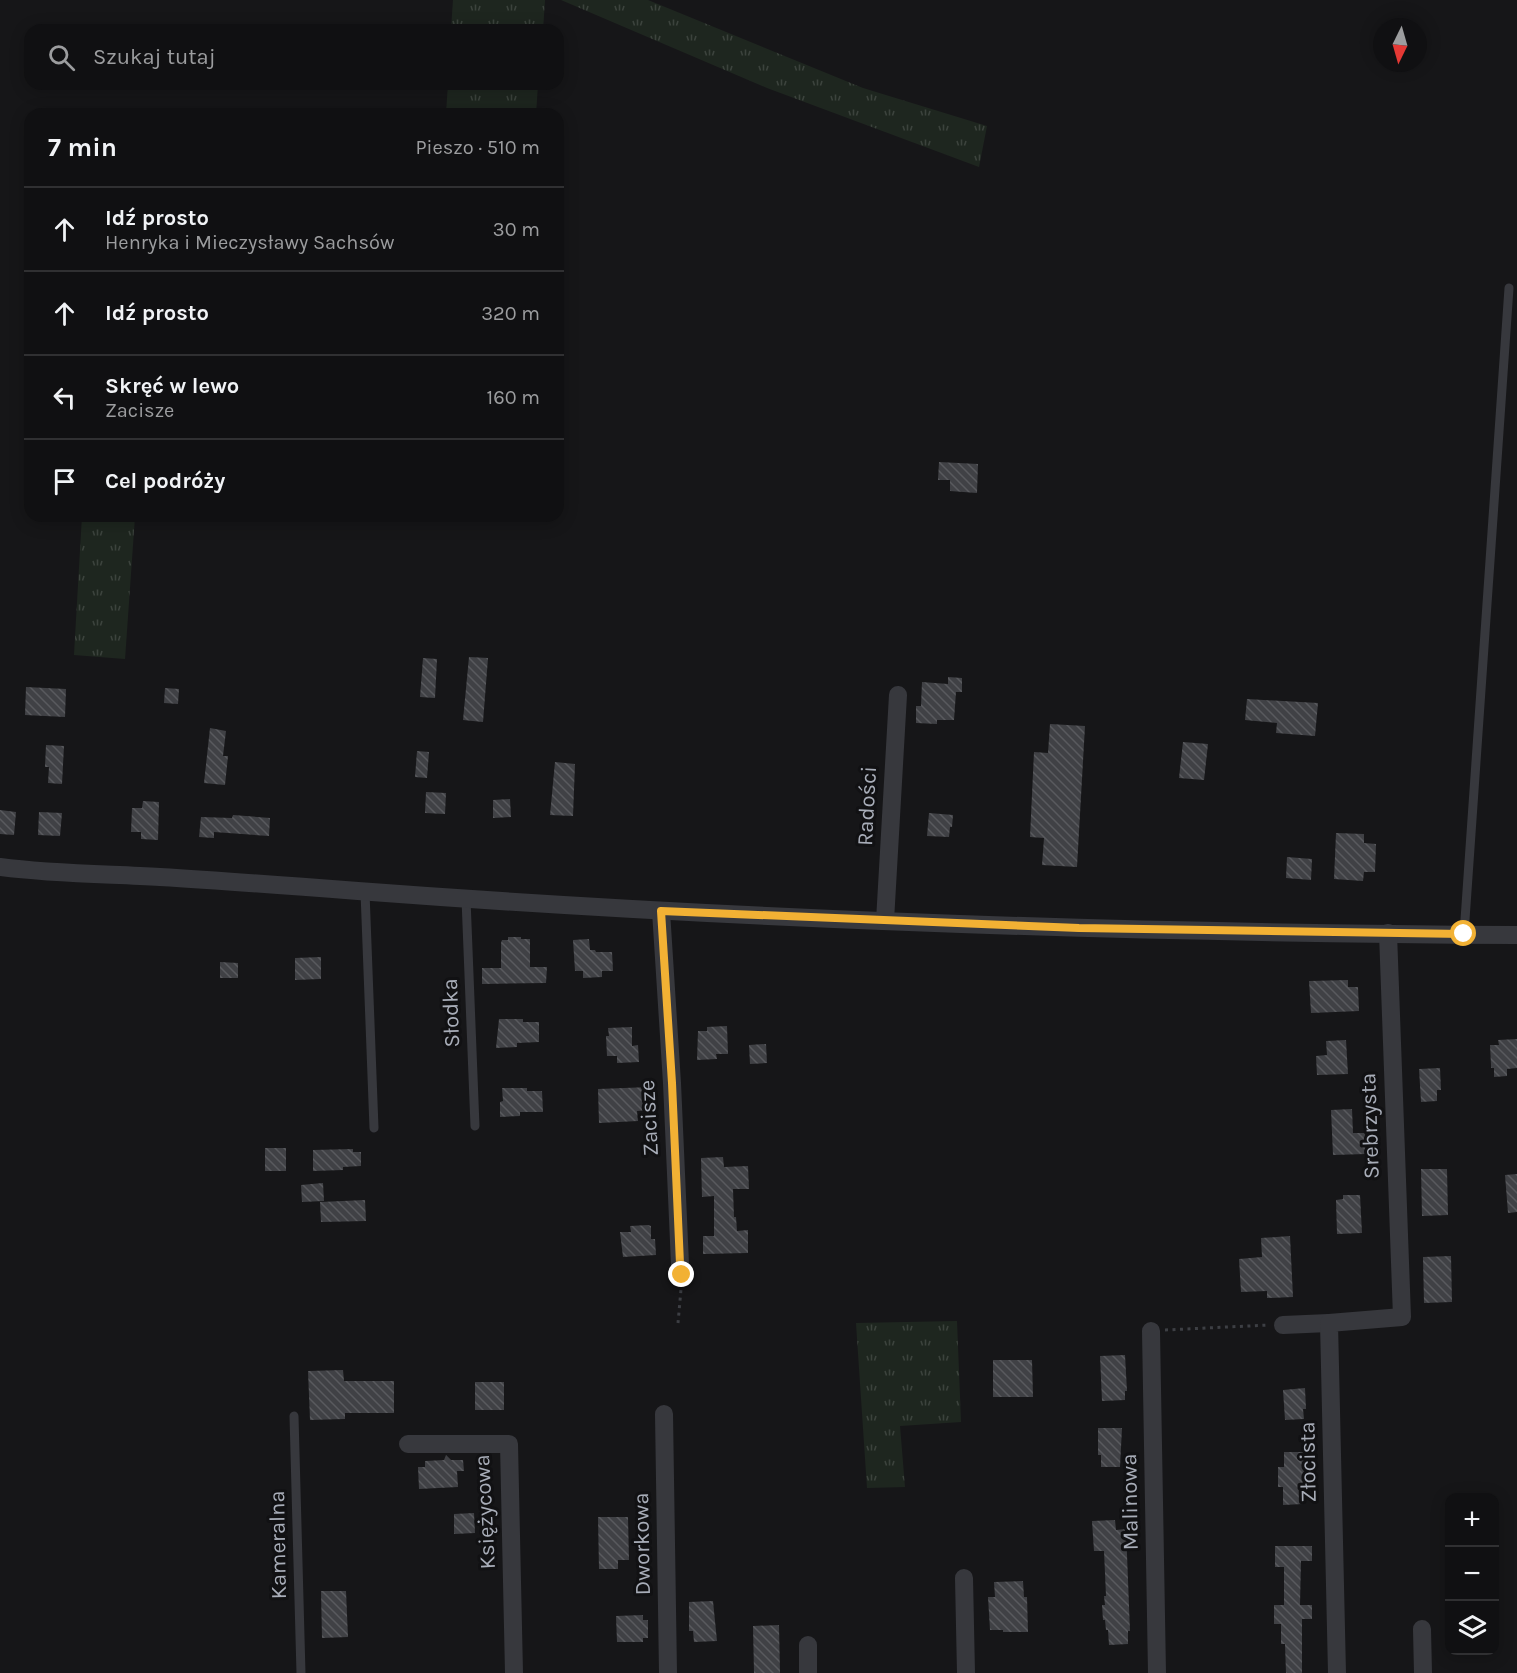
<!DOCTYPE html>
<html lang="pl">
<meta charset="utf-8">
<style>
:root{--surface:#101012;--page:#1e1e20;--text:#f1f3f6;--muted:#9c9d9f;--line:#303032}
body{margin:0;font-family:Karla,sans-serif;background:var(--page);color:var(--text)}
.controls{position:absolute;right:18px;bottom:18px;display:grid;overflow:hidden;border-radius:12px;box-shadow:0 3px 15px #0003}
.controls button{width:54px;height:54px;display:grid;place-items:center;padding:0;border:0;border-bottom:2px solid var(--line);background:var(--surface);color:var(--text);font:30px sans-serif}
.compass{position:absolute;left:1373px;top:18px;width:54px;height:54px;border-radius:50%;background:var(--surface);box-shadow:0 3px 15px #0003;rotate:185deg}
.stop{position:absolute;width:18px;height:18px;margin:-14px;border:4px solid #f2b134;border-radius:50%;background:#fff}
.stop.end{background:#f2b134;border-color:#fff;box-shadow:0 2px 6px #0008}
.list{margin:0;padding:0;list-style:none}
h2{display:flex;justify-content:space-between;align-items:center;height:78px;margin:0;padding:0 24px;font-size:26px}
h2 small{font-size:20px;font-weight:400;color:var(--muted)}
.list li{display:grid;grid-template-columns:39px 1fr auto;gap:18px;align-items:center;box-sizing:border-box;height:84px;padding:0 24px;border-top:2px solid var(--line)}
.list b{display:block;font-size:22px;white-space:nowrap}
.list p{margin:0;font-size:20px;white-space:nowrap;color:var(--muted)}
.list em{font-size:20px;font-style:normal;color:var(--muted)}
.icon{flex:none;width:33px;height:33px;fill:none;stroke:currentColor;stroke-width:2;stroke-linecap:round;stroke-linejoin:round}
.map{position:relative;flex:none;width:1517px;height:1673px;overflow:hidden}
.search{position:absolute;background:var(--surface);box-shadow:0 3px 15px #0003;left:24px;top:24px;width:540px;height:66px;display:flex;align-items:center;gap:15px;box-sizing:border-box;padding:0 21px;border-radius:18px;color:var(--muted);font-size:22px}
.panel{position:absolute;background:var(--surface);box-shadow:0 3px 15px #0003;left:24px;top:108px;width:540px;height:414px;border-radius:18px}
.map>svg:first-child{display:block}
.grass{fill:url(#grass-tufts)}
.building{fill:url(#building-back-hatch)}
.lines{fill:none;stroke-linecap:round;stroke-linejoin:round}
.path{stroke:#3d3f44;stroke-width:3;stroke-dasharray:3 4.5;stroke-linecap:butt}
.service{stroke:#37383d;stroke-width:9}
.minor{stroke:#37383d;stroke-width:18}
.route{stroke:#f2b134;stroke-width:8}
.labels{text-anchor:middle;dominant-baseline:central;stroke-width:6;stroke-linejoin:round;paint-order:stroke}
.street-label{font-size:22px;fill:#a8adb8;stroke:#111113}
</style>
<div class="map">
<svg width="1517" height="1673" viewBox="0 0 1517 1673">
<defs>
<pattern id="grass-tufts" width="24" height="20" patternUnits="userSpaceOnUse" patternTransform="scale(1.5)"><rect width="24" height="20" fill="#1e261f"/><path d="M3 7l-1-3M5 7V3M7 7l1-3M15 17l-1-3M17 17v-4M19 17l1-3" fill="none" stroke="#3c433d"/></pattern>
<pattern id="building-back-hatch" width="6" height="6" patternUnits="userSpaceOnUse" patternTransform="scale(1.5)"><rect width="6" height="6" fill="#404145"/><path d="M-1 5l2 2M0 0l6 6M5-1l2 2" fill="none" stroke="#595a5e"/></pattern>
</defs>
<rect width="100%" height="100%" fill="#161618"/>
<g class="grass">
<polygon points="453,0 545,0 543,30 451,30"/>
<polygon points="561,0 648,0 863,88 987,126 979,167 767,88"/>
<polygon points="448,84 538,84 536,114 446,114"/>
<polygon points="82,516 135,516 125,659 74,655"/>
<polygon points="957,1321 961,1422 900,1426 905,1487 867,1488 856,1323"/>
</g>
<g class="building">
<polygon points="939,462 978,464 977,493 950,491 950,480 938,480"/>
<polygon points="469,657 488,658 483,722 463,720"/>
<polygon points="423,658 437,659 435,698 420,697"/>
<polygon points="948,677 962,678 962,692 956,692 954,720 937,720 937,724 916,723 916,706 921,706 922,682 948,684"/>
<polygon points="26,687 66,689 65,717 25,715"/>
<polygon points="165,688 179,689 178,704 164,703"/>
<polygon points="1247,699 1318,703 1315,736 1276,733 1277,723 1245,720"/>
<polygon points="1050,724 1085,726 1077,867 1042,865 1044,838 1030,837 1034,752 1048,753"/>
<polygon points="210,728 226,731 223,756 228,756 225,785 204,783"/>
<polygon points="1183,742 1208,744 1204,780 1179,778"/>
<polygon points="46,745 64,746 62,784 48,783 49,767 45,767"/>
<polygon points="417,751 429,752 427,778 415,777"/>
<polygon points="555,762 575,764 573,816 550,815"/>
<polygon points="426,792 446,793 445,814 425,813"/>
<polygon points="510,799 511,817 493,818 493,800"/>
<polygon points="143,801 159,802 158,840 141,839 141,832 131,832 132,808 142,808"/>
<polygon points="0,810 16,812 14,835 0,834"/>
<polygon points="39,812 62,813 60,836 38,835"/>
<polygon points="929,813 953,815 952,827 950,827 949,837 927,836"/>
<polygon points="233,815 270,818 269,836 214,832 214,838 199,837 201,817 232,818"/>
<polygon points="1336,833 1364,834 1364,843 1376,844 1375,872 1364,872 1363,881 1334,879"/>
<polygon points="1287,857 1312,859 1311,880 1286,878"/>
<polygon points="508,937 521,937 521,939 530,939 530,967 547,967 546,983 482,984 482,968 501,968 501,943 502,940 508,940"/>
<polygon points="589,939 590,950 595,950 596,952 612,952 613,971 602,971 602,977 583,978 583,971 575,971 573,940"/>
<polygon points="321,957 321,979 295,980 295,958"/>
<polygon points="220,962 238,963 238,978 220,978"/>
<polygon points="1348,980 1348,987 1358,987 1359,1011 1311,1013 1309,981"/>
<polygon points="499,1019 523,1019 523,1022 539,1022 539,1042 517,1043 517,1047 496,1048"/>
<polygon points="727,1026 728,1054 716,1054 717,1059 697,1060 698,1031 707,1031 707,1027"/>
<polygon points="632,1027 632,1046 638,1045 639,1062 617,1063 617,1056 607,1056 606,1036 609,1036 608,1028"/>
<polygon points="1517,1039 1517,1068 1507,1069 1507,1076 1494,1077 1494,1068 1491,1068 1491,1065 1490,1045 1499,1045 1498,1040"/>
<polygon points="1346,1040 1348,1074 1317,1075 1316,1056 1327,1055 1326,1041"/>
<polygon points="766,1044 767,1063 750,1064 749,1045"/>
<polygon points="1440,1068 1441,1090 1437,1090 1437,1101 1421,1102 1419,1069"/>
<polygon points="650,1087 651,1110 637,1111 638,1121 599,1123 598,1089"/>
<polygon points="502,1088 527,1088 527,1091 542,1091 543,1112 520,1112 520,1116 500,1117 500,1102 503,1101"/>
<polygon points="1352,1109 1353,1133 1365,1133 1366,1154 1333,1155 1331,1110"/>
<rect x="265" y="1148" width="21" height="23"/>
<polygon points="353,1149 353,1152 361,1152 361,1166 343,1167 343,1170 313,1171 313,1150"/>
<polygon points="723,1157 724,1167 748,1166 749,1189 733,1189 734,1217 736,1217 737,1231 748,1230 748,1253 703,1254 703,1236 714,1236 714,1196 702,1197 701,1158"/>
<polygon points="1421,1169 1447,1169 1448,1215 1422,1216"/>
<polygon points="1517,1174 1517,1212 1508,1213 1505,1175"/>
<polygon points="323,1183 324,1201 302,1202 301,1185"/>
<polygon points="1343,1195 1360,1195 1362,1233 1337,1234 1336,1200 1343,1199"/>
<polygon points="365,1200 366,1221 321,1222 320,1202"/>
<polygon points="648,1225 651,1226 651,1239 655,1239 656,1255 623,1257 620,1232 631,1232 630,1226"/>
<polygon points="1290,1236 1293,1297 1267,1298 1267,1291 1241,1292 1239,1259 1262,1257 1261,1238"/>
<polygon points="1451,1256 1452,1302 1424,1303 1423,1257"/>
<polygon points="1125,1355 1127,1391 1125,1391 1125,1400 1102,1401 1100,1356"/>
<polygon points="993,1360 1032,1360 1033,1397 993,1397"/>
<polygon points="343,1370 344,1381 394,1381 394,1413 345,1413 345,1419 310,1420 308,1371"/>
<rect x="475" y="1382" width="29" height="28"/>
<polygon points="1305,1388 1306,1409 1303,1409 1304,1419 1285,1420 1283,1390"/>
<polygon points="1098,1428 1122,1428 1120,1467 1101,1467 1101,1455 1098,1455"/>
<polygon points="1284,1452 1306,1452 1309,1486 1303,1486 1303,1504 1283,1505 1283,1487 1278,1487 1278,1467 1284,1467"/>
<polygon points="446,1455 451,1460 463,1460 464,1471 457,1471 458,1487 419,1489 418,1467 425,1467 425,1461 444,1460"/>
<polygon points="474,1513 475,1533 454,1534 454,1514"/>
<polygon points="598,1517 628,1517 629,1560 618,1560 618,1569 599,1569"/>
<polygon points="1115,1520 1116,1530 1126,1529 1130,1631 1128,1631 1128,1644 1109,1645 1108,1630 1106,1630 1105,1620 1103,1620 1102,1605 1105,1605 1104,1596 1106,1596 1104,1551 1094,1551 1092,1521"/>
<polygon points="1275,1546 1312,1546 1312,1561 1301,1561 1300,1605 1312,1605 1312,1619 1302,1619 1302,1673 1286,1673 1285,1644 1281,1644 1281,1624 1274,1624 1274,1605 1284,1605 1284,1567 1275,1567"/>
<polygon points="1023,1581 1024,1597 1027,1597 1028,1632 1003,1632 1003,1630 990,1630 988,1597 995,1597 994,1582"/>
<polygon points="321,1591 346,1591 348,1637 322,1638"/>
<polygon points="713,1601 717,1641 694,1642 693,1631 689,1631 689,1602"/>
<polygon points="643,1615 643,1620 648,1620 648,1638 643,1638 643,1642 617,1642 616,1616"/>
<polygon points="779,1625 780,1673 754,1673 753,1626"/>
</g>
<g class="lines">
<g class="path">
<polyline points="678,1323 682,1278"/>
<polyline points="1165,1330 1269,1325"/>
</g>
<g class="service">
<polyline points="365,892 374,1128"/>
<polyline points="466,899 475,1126"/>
<polyline points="1464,934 1509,288"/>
<polyline points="294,1416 301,1673"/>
</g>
<g class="minor">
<path d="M0,867C53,874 106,874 160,877C226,881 292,886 358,891C743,920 1130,933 1517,935"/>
<polyline points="661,911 672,1083 680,1264"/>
<polyline points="885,921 898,695"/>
<polyline points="1283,1325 1329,1323"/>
<polyline points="1151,1331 1157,1673"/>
<polyline points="664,1414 668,1673"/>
<polyline points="408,1444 509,1444 514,1673"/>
<polyline points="964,1578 966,1673"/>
<polyline points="1422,1629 1423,1673"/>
<polyline points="808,1645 808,1673"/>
<polyline points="1337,1673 1329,1323 1402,1317 1388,933"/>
</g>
</g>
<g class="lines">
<polyline class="route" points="682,1275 680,1264 672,1083 661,911 1079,928 1464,934"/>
</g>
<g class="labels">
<g class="street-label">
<text transform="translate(867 806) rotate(-87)">Radości</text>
<text transform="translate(451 1013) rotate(-92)">Słodka</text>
<text transform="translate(649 1118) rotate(-93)">Zacisze</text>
<text transform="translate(1370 1126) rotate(-92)">Srebrzysta</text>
<text transform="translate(1308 1462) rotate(-91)">Złocista</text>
<text transform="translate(1130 1502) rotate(-91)">Malinowa</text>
<text transform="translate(485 1512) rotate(-93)">Księżycowa</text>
<text transform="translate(642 1544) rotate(-91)">Dworkowa</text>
<text transform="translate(278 1545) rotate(-91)">Kameralna</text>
</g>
</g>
</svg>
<div class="controls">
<button>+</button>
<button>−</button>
<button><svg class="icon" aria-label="layers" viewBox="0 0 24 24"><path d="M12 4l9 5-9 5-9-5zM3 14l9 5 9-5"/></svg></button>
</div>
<svg class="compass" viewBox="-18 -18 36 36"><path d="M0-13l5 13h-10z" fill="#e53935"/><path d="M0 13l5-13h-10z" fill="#9c9d9f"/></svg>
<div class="stop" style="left:1464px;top:934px"></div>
<div class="stop end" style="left:682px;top:1275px"></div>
<div class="search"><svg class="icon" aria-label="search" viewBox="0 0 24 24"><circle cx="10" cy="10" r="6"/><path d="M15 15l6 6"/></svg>Szukaj tutaj</div>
<section class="panel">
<h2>7 min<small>Pieszo · 510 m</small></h2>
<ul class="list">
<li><svg class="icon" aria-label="ahead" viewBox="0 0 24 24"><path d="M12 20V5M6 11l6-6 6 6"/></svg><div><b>Idź prosto</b><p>Henryka i Mieczysławy Sachsów</p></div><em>30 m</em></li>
<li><svg class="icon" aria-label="ahead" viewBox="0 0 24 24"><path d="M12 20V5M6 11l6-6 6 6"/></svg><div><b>Idź prosto</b></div><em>320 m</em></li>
<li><svg class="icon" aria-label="left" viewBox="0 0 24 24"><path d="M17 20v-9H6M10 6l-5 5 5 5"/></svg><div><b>Skręć w lewo</b><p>Zacisze</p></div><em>160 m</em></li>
<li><svg class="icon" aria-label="arrive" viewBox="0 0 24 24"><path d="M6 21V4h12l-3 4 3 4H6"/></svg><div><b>Cel podróży</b></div></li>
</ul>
</section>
</div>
